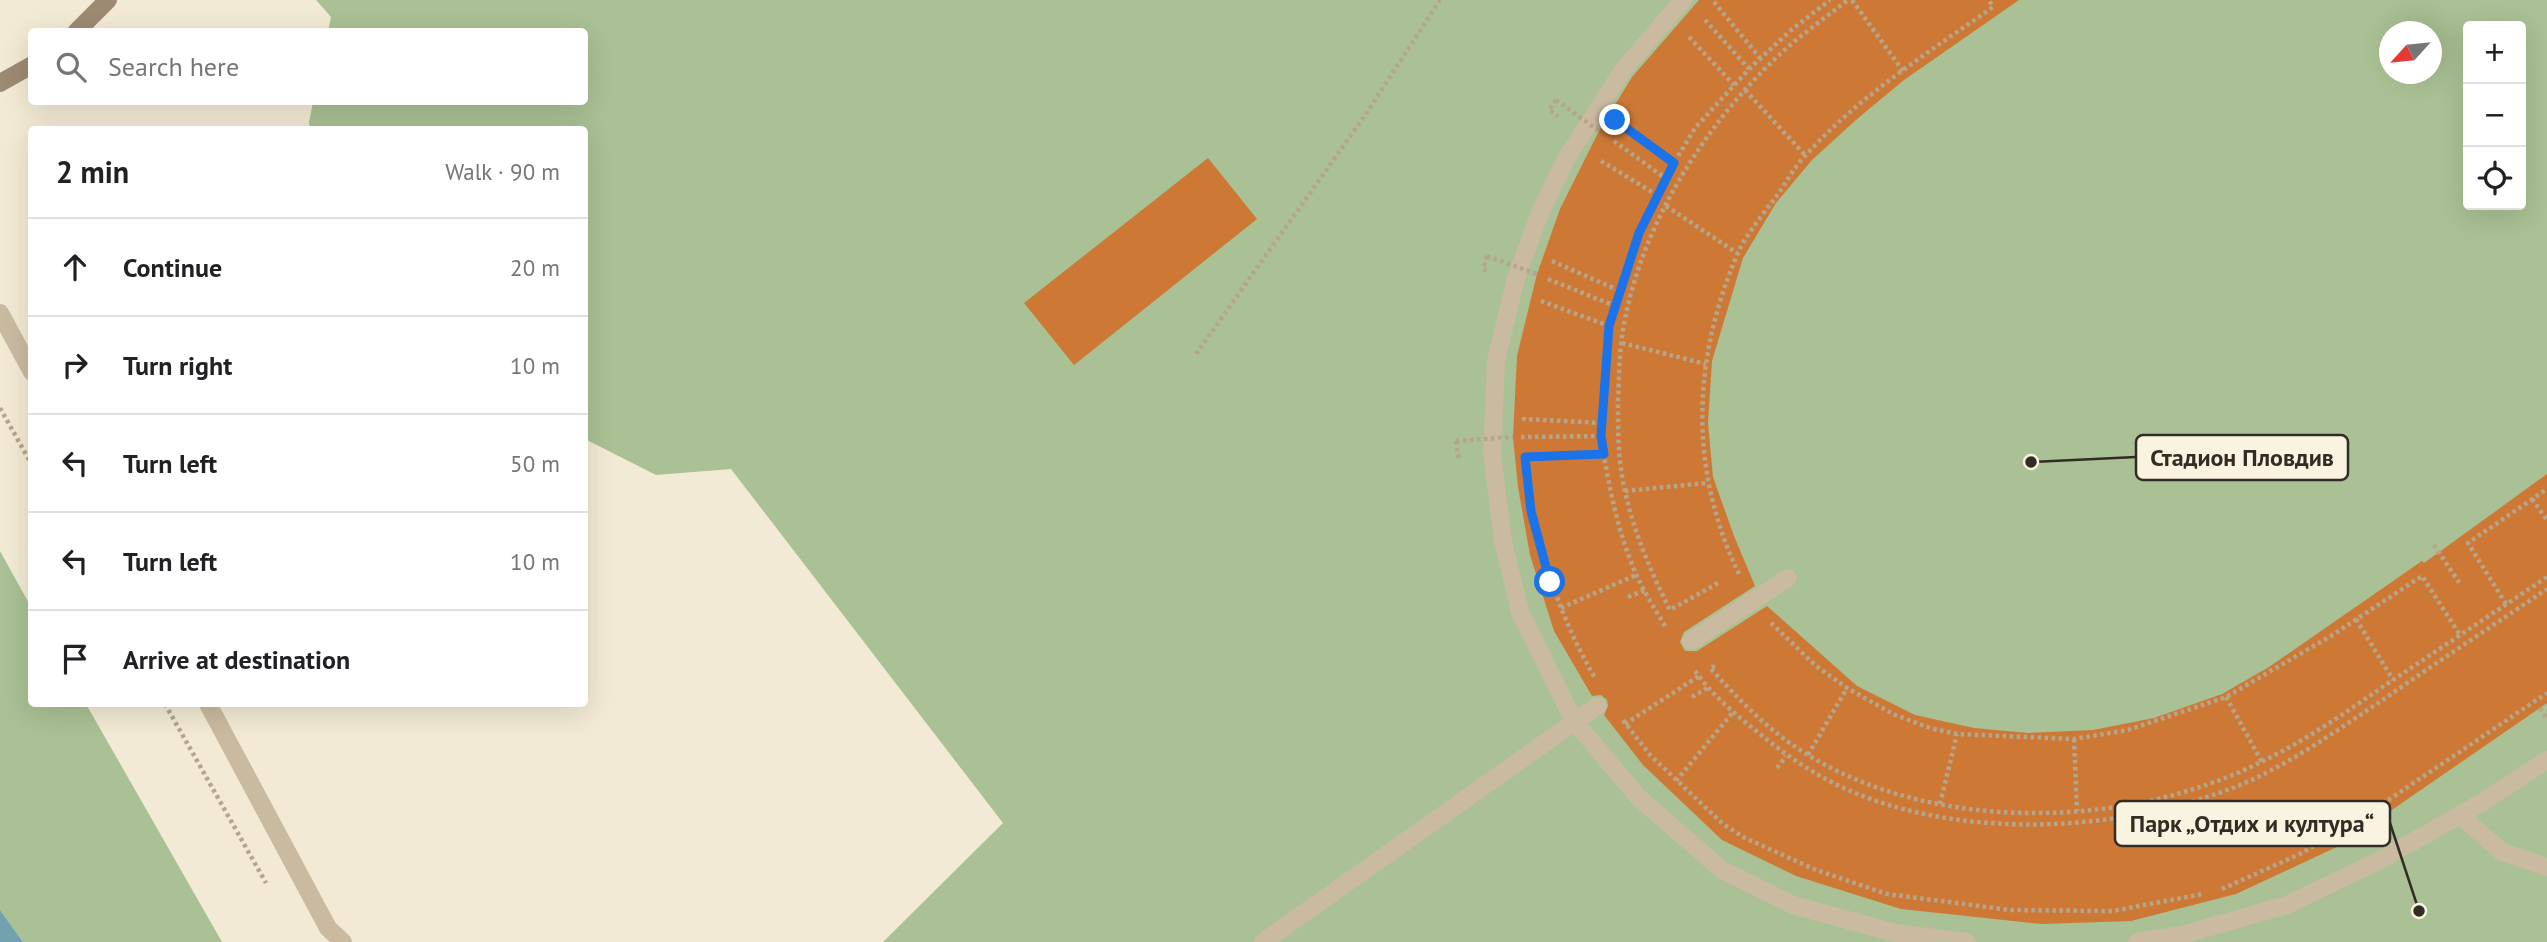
<!DOCTYPE html>
<meta charset="utf-8">
<style>
:root{--surface:#fff;--page:#f2f2f2;--text:#202124;--muted:#757577;--line:#e0e0e0}
body{margin:0;font-family:"PT Sans",sans-serif;background:var(--page);color:var(--text)}
.controls{position:absolute;right:21px;top:21px;display:grid;overflow:hidden;border-radius:7px;box-shadow:0 7px 28px #0002}
.controls button{width:63px;height:63px;display:grid;place-items:center;padding:0;border:0;border-bottom:2px solid var(--line);background:var(--surface);color:var(--text);font:35px sans-serif}
.compass{position:absolute;left:2379px;top:21px;width:63px;height:63px;border-radius:50%;background:var(--surface);box-shadow:0 7px 28px #0002;rotate:243deg}
.stop{position:absolute;width:21px;height:21px;margin:-16px;border:5px solid #1a73e8;border-radius:50%;background:#fff}
.stop.end{background:#1a73e8;border-color:#fff;box-shadow:0 2px 7px #0008}
.list{margin:0;padding:0;list-style:none}
h2{display:flex;justify-content:space-between;align-items:center;height:91px;margin:0;padding:0 28px;font-size:30px}
h2 small{font-size:23px;font-weight:400;color:var(--muted)}
.list li{display:grid;grid-template-columns:46px 1fr auto;gap:21px;align-items:center;box-sizing:border-box;height:98px;padding:0 28px;border-top:2px solid var(--line)}
.list b{display:block;font-size:26px;white-space:nowrap}
.list em{font-size:23px;font-style:normal;color:var(--muted)}
.icon{flex:none;width:38px;height:38px;fill:none;stroke:currentColor;stroke-width:2;stroke-linecap:round;stroke-linejoin:round}
.map{position:relative;flex:none;width:2547px;height:942px;overflow:hidden}
.search{position:absolute;background:var(--surface);box-shadow:0 7px 28px #0002;left:28px;top:28px;width:560px;height:77px;display:flex;align-items:center;gap:18px;box-sizing:border-box;padding:0 24px;border-radius:7px;color:var(--muted);font-size:26px}
.panel{position:absolute;background:var(--surface);box-shadow:0 7px 28px #0002;left:28px;top:126px;width:560px;height:581px;border-radius:7px}
.map>svg:first-child{display:block}
.green{fill:#a9c194;fill-rule:evenodd}
.water{fill:#72a1b0}
.building{fill:#ce7836}
.lines{fill:none;stroke-linecap:round;stroke-linejoin:round}
.path{stroke:#b6a58a;stroke-width:4.5;stroke-dasharray:3.5 3.5;stroke-linecap:butt}
.lane{stroke:#cabba0;stroke-width:18}
.street{stroke:#cabba0;stroke-width:18}
.secondary{stroke:#9d8a72;stroke-width:18}
.path-bridge{stroke:#b6a58a;stroke-width:4.5;stroke-dasharray:3.5 3.5;stroke-linecap:butt}
.route{stroke:#1a73e8;stroke-width:9}
.leader{fill:none;stroke:#332c24;stroke-width:2.5}
.callout-dot{fill:#332c24;stroke:#faf3e0;stroke-width:2.5}
.callout{fill:#faf3e0;stroke:#332c24;stroke-width:2.5}
.callout-label{font-size:24px;text-anchor:middle;font-weight:bold;fill:#332c24}
</style>
<div class="map">
<svg width="2547" height="942" viewBox="0 0 2547 942">
<rect width="100%" height="100%" fill="#f2ead4"/>
<g class="green">
<path d="M316,0H2547V942H883L1003,823L731,469L656,475L585,439L584,130H310L309,122L313,102H584V32L328,31L331,17ZM2468,26H2521V205H2468ZM2390,32H2432V74H2390Z"/>
<polygon points="0,551 31,607 32,704 86,704 222,942 23,942 0,910"/>
</g>
<polygon class="water" points="0,910 23,942 0,942"/>
<g class="building">
<polygon points="1699,0 2019,0 1904,80 1857,119 1812,160 1776,203 1743,258 1712,361 1708,423 1713,477 1734,536 1755,586 1684,632 1680,642 1685,651 1697,651 1767,606 1857,686 1915,715 1974,728 2028,733 2093,730 2154,718 2222,694 2269,667 2422,561 2424,563 2547,474 2547,703 2341,845 2236,894 2131,921 2042,924 1901,909 1796,876 1722,840 1643,765 1604,715 1608,706 1607,700 1601,695 1592,696 1554,631 1530,555 1518,487 1513,437 1517,356 1537,274 1560,209 1599,131 1632,77"/>
<polygon points="1208,158 1257,219 1074,365 1024,303"/>
</g>
<g class="lines">
<g class="path">
<polyline points="1852,0 1903,71"/>
<polyline points="1714,2 1760,58"/>
<polyline points="1705,20 1749,69"/>
<polyline points="1689,37 1734,85"/>
<polyline points="1745,90 1805,155"/>
<polyline points="1556,100 1549,110 1558,116"/>
<polyline points="1621,125 1674,163"/>
<polyline points="1614,141 1665,178"/>
<polyline points="1601,161 1657,195"/>
<polyline points="1666,206 1737,253"/>
<polyline points="1487,256 1483,269 1488,271"/>
<polyline points="1552,261 1620,291"/>
<polyline points="1548,279 1615,306"/>
<polyline points="1541,301 1609,326"/>
<polyline points="1622,343 1706,364"/>
<polyline points="1196,354 1366,114 1440,0"/>
<polyline points="0,408 32,465"/>
<polyline points="1524,417 1524,419 1602,423"/>
<polyline points="1521,437 1601,436"/>
<polyline points="1456,441 1458,456 1464,455"/>
<polyline points="1526,460 1525,457 1603,454"/>
<polyline points="1625,491 1707,483"/>
<polyline points="2532,499 2547,520"/>
<path d="M1534,524C1549,580 1566,628 1595,678"/>
<polyline points="2434,545 2460,584"/>
<path d="M1739,574C1689,470 1692,361 1737,255C1746,234 1764,213 1778,194C1787,181 1795,166 1806,155C1859,96 1929,52 1993,7L1989,0"/>
<path d="M1718,583L1670,610C1651,572 1634,533 1625,491C1618,462 1618,432 1618,402C1619,383 1619,363 1621,344C1634,237 1700,129 1778,56C1799,36 1825,18 1848,0"/>
<polyline points="1628,597 1645,590"/>
<polyline points="2506,604 2468,543 2547,489"/>
<polyline points="1561,608 1636,575"/>
<polyline points="2356,619 2393,680"/>
<polyline points="1771,623 1816,666 1847,688 1895,715 1930,728 1957,734 2074,739 2128,730 2226,697 2331,636 2422,576 2460,635"/>
<path d="M1665,626C1655,609 1644,592 1636,574C1617,530 1608,483 1601,436L1609,326L1639,234L1665,178L1695,128L1749,69L1790,31L1830,0"/>
<path d="M1715,666L1710,668C1735,695 1758,720 1787,741C1916,835 2124,832 2263,761C2306,740 2345,713 2384,686C2438,650 2493,613 2547,577"/>
<path d="M1695,671C1711,694 1734,713 1755,730C1784,754 1814,775 1848,790C1964,841 2125,832 2240,785C2290,764 2336,731 2381,701C2436,663 2492,626 2547,589"/>
<polyline points="1692,697 1709,687"/>
<polyline points="2226,697 2262,762"/>
<polyline points="165,704 266,883"/>
<polyline points="2540,708 2547,719"/>
<polyline points="1623,720 1650,755 1723,824 1745,838 1816,870 1887,894 2010,910 2113,911 2203,894"/>
<polyline points="1625,724 1699,676"/>
<polyline points="2074,739 2077,811"/>
<polyline points="1808,755 1847,688"/>
<polyline points="1777,768 1786,756"/>
<polyline points="1676,781 1733,712"/>
<polyline points="1940,804 1957,734"/>
<polyline points="2222,889 2300,854 2375,809 2547,693"/>
</g>
<g class="lane">
<polyline points="1683,0 1623,70 1566,159 1540,213 1516,278 1496,361 1492,454 1503,541 1520,612 1574,721 1639,798 1722,870 1793,905 1895,933 1967,942"/>
<polyline points="1691,641 1788,578"/>
<polyline points="2460,815 2502,852 2547,867"/>
<polyline points="1263,942 1597,706"/>
<polyline points="2137,942 2182,935 2287,905 2382,859 2481,803 2547,760"/>
</g>
<g class="street">
<polyline points="0,313 32,372"/>
<polyline points="208,704 328,928 343,942"/>
</g>
<g class="secondary">
<polyline points="76,32 108,0"/>
<polyline points="0,83 32,65"/>
</g>
<g class="path-bridge">
<polyline points="1556,100 1599,131"/>
<polyline points="1487,256 1537,274"/>
<polyline points="1456,441 1513,437"/>
</g>
</g>
<g class="lines">
<polyline class="route" points="1550,582 1531,511 1525,457 1604,454 1601,436 1609,326 1639,233 1674,163 1615,120"/>
</g>
<path class="leader" d="M2031 462L2136 457M2419 911L2390 823"/>
<g class="callout-dot">
<circle cx="2031" cy="462" r="7"/>
<circle cx="2419" cy="911" r="7"/>
</g>
<g class="callout">
<rect x="2136" y="435" width="212" height="45" rx="7"/>
<rect x="2115" y="801" width="275" height="45" rx="7"/>
</g>
<g class="callout-label">
<text x="2242" y="466">Стадион Пловдив</text>
<text x="2252" y="832">Парк „Отдих и култура“</text>
</g>
</svg>
<div class="controls">
<button>+</button>
<button>−</button>
<button><svg class="icon" aria-label="locate" viewBox="0 0 24 24"><circle cx="12" cy="12" r="6"/><path d="M12 2v4M12 18v4M2 12h4M18 12h4"/></svg></button>
</div>
<svg class="compass" viewBox="-18 -18 36 36"><path d="M0-13l5 13h-10z" fill="#e53935"/><path d="M0 13l5-13h-10z" fill="#757577"/></svg>
<div class="stop" style="left:1550px;top:582px"></div>
<div class="stop end" style="left:1615px;top:120px"></div>
<div class="search"><svg class="icon" aria-label="search" viewBox="0 0 24 24"><circle cx="10" cy="10" r="6"/><path d="M15 15l6 6"/></svg>Search here</div>
<section class="panel">
<h2>2 min<small>Walk · 90 m</small></h2>
<ul class="list">
<li><svg class="icon" aria-label="ahead" viewBox="0 0 24 24"><path d="M12 20V5M6 11l6-6 6 6"/></svg><div><b>Continue</b></div><em>20 m</em></li>
<li><svg class="icon" aria-label="right" viewBox="0 0 24 24"><path d="M7 20v-9h11M14 6l5 5-5 5"/></svg><div><b>Turn right</b></div><em>10 m</em></li>
<li><svg class="icon" aria-label="left" viewBox="0 0 24 24"><path d="M17 20v-9H6M10 6l-5 5 5 5"/></svg><div><b>Turn left</b></div><em>50 m</em></li>
<li><svg class="icon" aria-label="left" viewBox="0 0 24 24"><path d="M17 20v-9H6M10 6l-5 5 5 5"/></svg><div><b>Turn left</b></div><em>10 m</em></li>
<li><svg class="icon" aria-label="arrive" viewBox="0 0 24 24"><path d="M6 21V4h12l-3 4 3 4H6"/></svg><div><b>Arrive at destination</b></div></li>
</ul>
</section>
</div>
